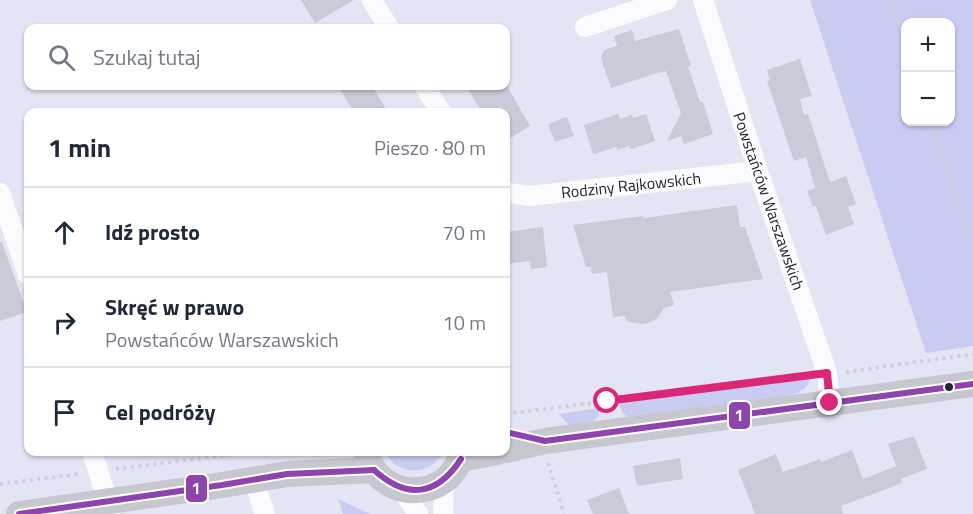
<!DOCTYPE html>
<html lang="pl">
<meta charset="utf-8">
<style>
:root{--surface:#fff;--page:#f6f6f7;--text:#1f2937;--muted:#747a83;--line:#e0e1e3}
body{margin:0;font-family:"Titillium Web",sans-serif;background:var(--page);color:var(--text)}
.controls{position:absolute;right:18px;top:18px;display:grid;overflow:hidden;border-radius:12px;box-shadow:0 2px 4px #0004}
.controls button{width:54px;height:54px;display:grid;place-items:center;padding:0;border:0;border-bottom:2px solid var(--line);background:var(--surface);color:var(--text);font:30px sans-serif}
.stop{position:absolute;width:18px;height:18px;margin:-14px;border:4px solid #db2777;border-radius:50%;background:#fff}
.stop.end{background:#db2777;border-color:#fff;box-shadow:0 2px 6px #0008}
.list{margin:0;padding:0;list-style:none}
h2{display:flex;justify-content:space-between;align-items:center;height:78px;margin:0;padding:0 24px;font-size:26px}
h2 small{font-size:20px;font-weight:400;color:var(--muted)}
.list li{display:grid;grid-template-columns:39px 1fr auto;gap:18px;align-items:center;box-sizing:border-box;height:90px;padding:0 24px;border-top:2px solid var(--line)}
.list b{display:block;font-size:22px;white-space:nowrap}
.list p{margin:0;font-size:20px;white-space:nowrap;color:var(--muted)}
.list em{font-size:20px;font-style:normal;color:var(--muted)}
.icon{flex:none;width:33px;height:33px;fill:none;stroke:currentColor;stroke-width:2;stroke-linecap:round;stroke-linejoin:round}
.map{position:relative;flex:none;width:973px;height:514px;overflow:hidden}
.search{position:absolute;background:var(--surface);box-shadow:0 2px 4px #0004;left:24px;top:24px;width:486px;height:66px;display:flex;align-items:center;gap:15px;box-sizing:border-box;padding:0 21px;border-radius:12px;color:var(--muted);font-size:22px}
.panel{position:absolute;background:var(--surface);box-shadow:0 2px 4px #0004;left:24px;top:108px;width:486px;height:348px;border-radius:12px}
.map>svg:first-child{display:block}
.green{fill:#c9ccf1;fill-rule:evenodd}
.building{fill:#cacbd9}
.lines{fill:none;stroke-linecap:round;stroke-linejoin:round}
.path{stroke:#cfd1d6;stroke-width:4;stroke-dasharray:3 4.5;stroke-linecap:butt}
.minor{stroke:#fbfbfe;stroke-width:20}
.major{stroke:#c7c7cf;stroke-width:26}
.bus-1-casing{stroke:#fff;stroke-width:10}
.bus-1{stroke:#8e44ad;stroke-width:6}
.route{stroke:#db2777;stroke-width:8}
.bus-dot{fill:#222330;stroke:#fff;stroke-width:2}
.labels{text-anchor:middle;dominant-baseline:central;stroke-width:4.5;stroke-linejoin:round;paint-order:stroke}
.street-label{font-size:16px;fill:#222330;stroke:#fff}
.line-badge{stroke:#fff;stroke-width:2}
.badge-label{font-size:16px;text-anchor:middle;font-weight:bold;fill:#fff}
</style>
<div class="map">
<svg width="973" height="514" viewBox="0 0 973 514">
<rect width="100%" height="100%" fill="#e3e5f5"/>
<g class="green">
<path d="M810,0H973V346L926,353ZM950,22V122H906V22Z"/>
<path d="M810,377C809,389 798,394 787,396L630,418L623,414L619,404Z"/>
<polygon points="600,408 598,417 589,425 570,426 559,414"/>
<path d="M385,452H443C431,476 397,477 385,452Z"/>
<polygon points="338,499 370,514 343,514"/>
</g>
<g class="building">
<polygon points="301,0 354,0 315,23"/>
<polygon points="679,29 691,66 688,67 700,102 703,102 713,134 684,144 681,136 667,141 681,113 666,71 660,73 660,72 611,88 601,58 604,50 617,46 614,36 632,30 635,41"/>
<polygon points="800,59 812,96 800,99 804,115 808,114 830,182 846,176 856,204 848,207 854,224 826,235 816,206 813,207 807,191 815,188 806,157 794,161 767,81 770,80 767,70"/>
<polygon points="506,84 530,126 506,141 506,112 482,112 466,86"/>
<polygon points="338,86 372,86 388,112 354,112"/>
<polygon points="618,114 620,119 632,115 633,118 646,114 655,141 631,149 629,146 617,150 617,147 593,154 584,125"/>
<polygon points="567,117 574,136 555,142 548,124"/>
<polygon points="737,205 740,227 745,227 763,279 670,292 674,305 664,308 658,318 648,323 643,324 633,323 626,320 625,316 613,317 607,272 592,274 591,267 586,267 573,225 643,216 644,218"/>
<polygon points="543,227 547,267 531,269 530,261 506,264 506,232"/>
<polygon points="0,242 2,242 27,312 0,321"/>
<polygon points="914,436 927,469 901,479 902,483 841,506 843,514 755,514 738,470 776,454 783,472 820,459 821,462 852,450 863,479 896,466 888,444"/>
<polygon points="680,458 683,479 637,486 633,466"/>
<polygon points="619,488 629,514 593,514 587,500"/>
</g>
<g class="lines">
<g class="path">
<polyline points="890,0 906,44"/>
<polyline points="932,122 973,244"/>
<polyline points="846,372 973,354"/>
<polyline points="506,414 809,375"/>
<polyline points="548,463 564,514"/>
<polyline points="116,469 252,452"/>
<polyline points="0,484 79,474"/>
</g>
<g class="minor">
<polyline points="372,0 389,28"/>
<polyline points="703,0 758,171 827,373 830,403"/>
<polyline points="585,27 667,0"/>
<polyline points="424,86 441,112"/>
<polyline points="506,191 508,193 530,196 758,171"/>
<polyline points="0,193 28,275"/>
<polyline points="92,452 108,502 110,514"/>
<polyline points="254,481 265,514"/>
<polyline points="402,489 418,514"/>
<polyline points="443,514 444,481"/>
</g>
<g class="major">
<polyline points="506,450 545,441 973,384"/>
<path d="M366,452C378,503 451,503 462,452"/>
<polyline points="461,459 497,452"/>
<polyline points="19,514 222,485 287,474 374,470"/>
</g>
<defs>
<g id="bus-1">
<polyline points="506,432 545,441 973,384"/>
<path d="M374,470C407,500 437,496 461,459"/>
<polyline points="19,514 222,485 287,474 374,470"/>
</g>
</defs>
<use href="#bus-1" class="bus-1-casing"/>
<use href="#bus-1" class="bus-1"/>
</g>
<g class="lines">
<polyline class="route" points="607,401 827,373 830,403"/>
</g>
<circle class="bus-dot" cx="949" cy="387" r="5"/>
<g class="labels">
<g class="street-label">
<text transform="translate(631 185) rotate(-6)">Rodziny Rajkowskich</text>
<text transform="translate(769 201) rotate(71)">Powstańców Warszawskich</text>
</g>
</g>
<g class="line-badge">
<rect x="728" y="401" width="23" height="29" rx="6" fill="#8e44ad"/>
<rect x="185" y="474" width="23" height="29" rx="6" fill="#8e44ad"/>
</g>
<g class="badge-label">
<text x="739" y="421">1</text>
<text x="196" y="494">1</text>
</g>
</svg>
<div class="controls">
<button>+</button>
<button>−</button>
</div>
<div class="stop" style="left:607px;top:401px"></div>
<div class="stop end" style="left:830px;top:403px"></div>
<div class="search"><svg class="icon" aria-label="search" viewBox="0 0 24 24"><circle cx="10" cy="10" r="6"/><path d="M15 15l6 6"/></svg>Szukaj tutaj</div>
<section class="panel">
<h2>1 min<small>Pieszo · 80 m</small></h2>
<ul class="list">
<li><svg class="icon" aria-label="ahead" viewBox="0 0 24 24"><path d="M12 20V5M6 11l6-6 6 6"/></svg><div><b>Idź prosto</b></div><em>70 m</em></li>
<li><svg class="icon" aria-label="right" viewBox="0 0 24 24"><path d="M7 20v-9h11M14 6l5 5-5 5"/></svg><div><b>Skręć w prawo</b><p>Powstańców Warszawskich</p></div><em>10 m</em></li>
<li><svg class="icon" aria-label="arrive" viewBox="0 0 24 24"><path d="M6 21V4h12l-3 4 3 4H6"/></svg><div><b>Cel podróży</b></div></li>
</ul>
</section>
</div>
